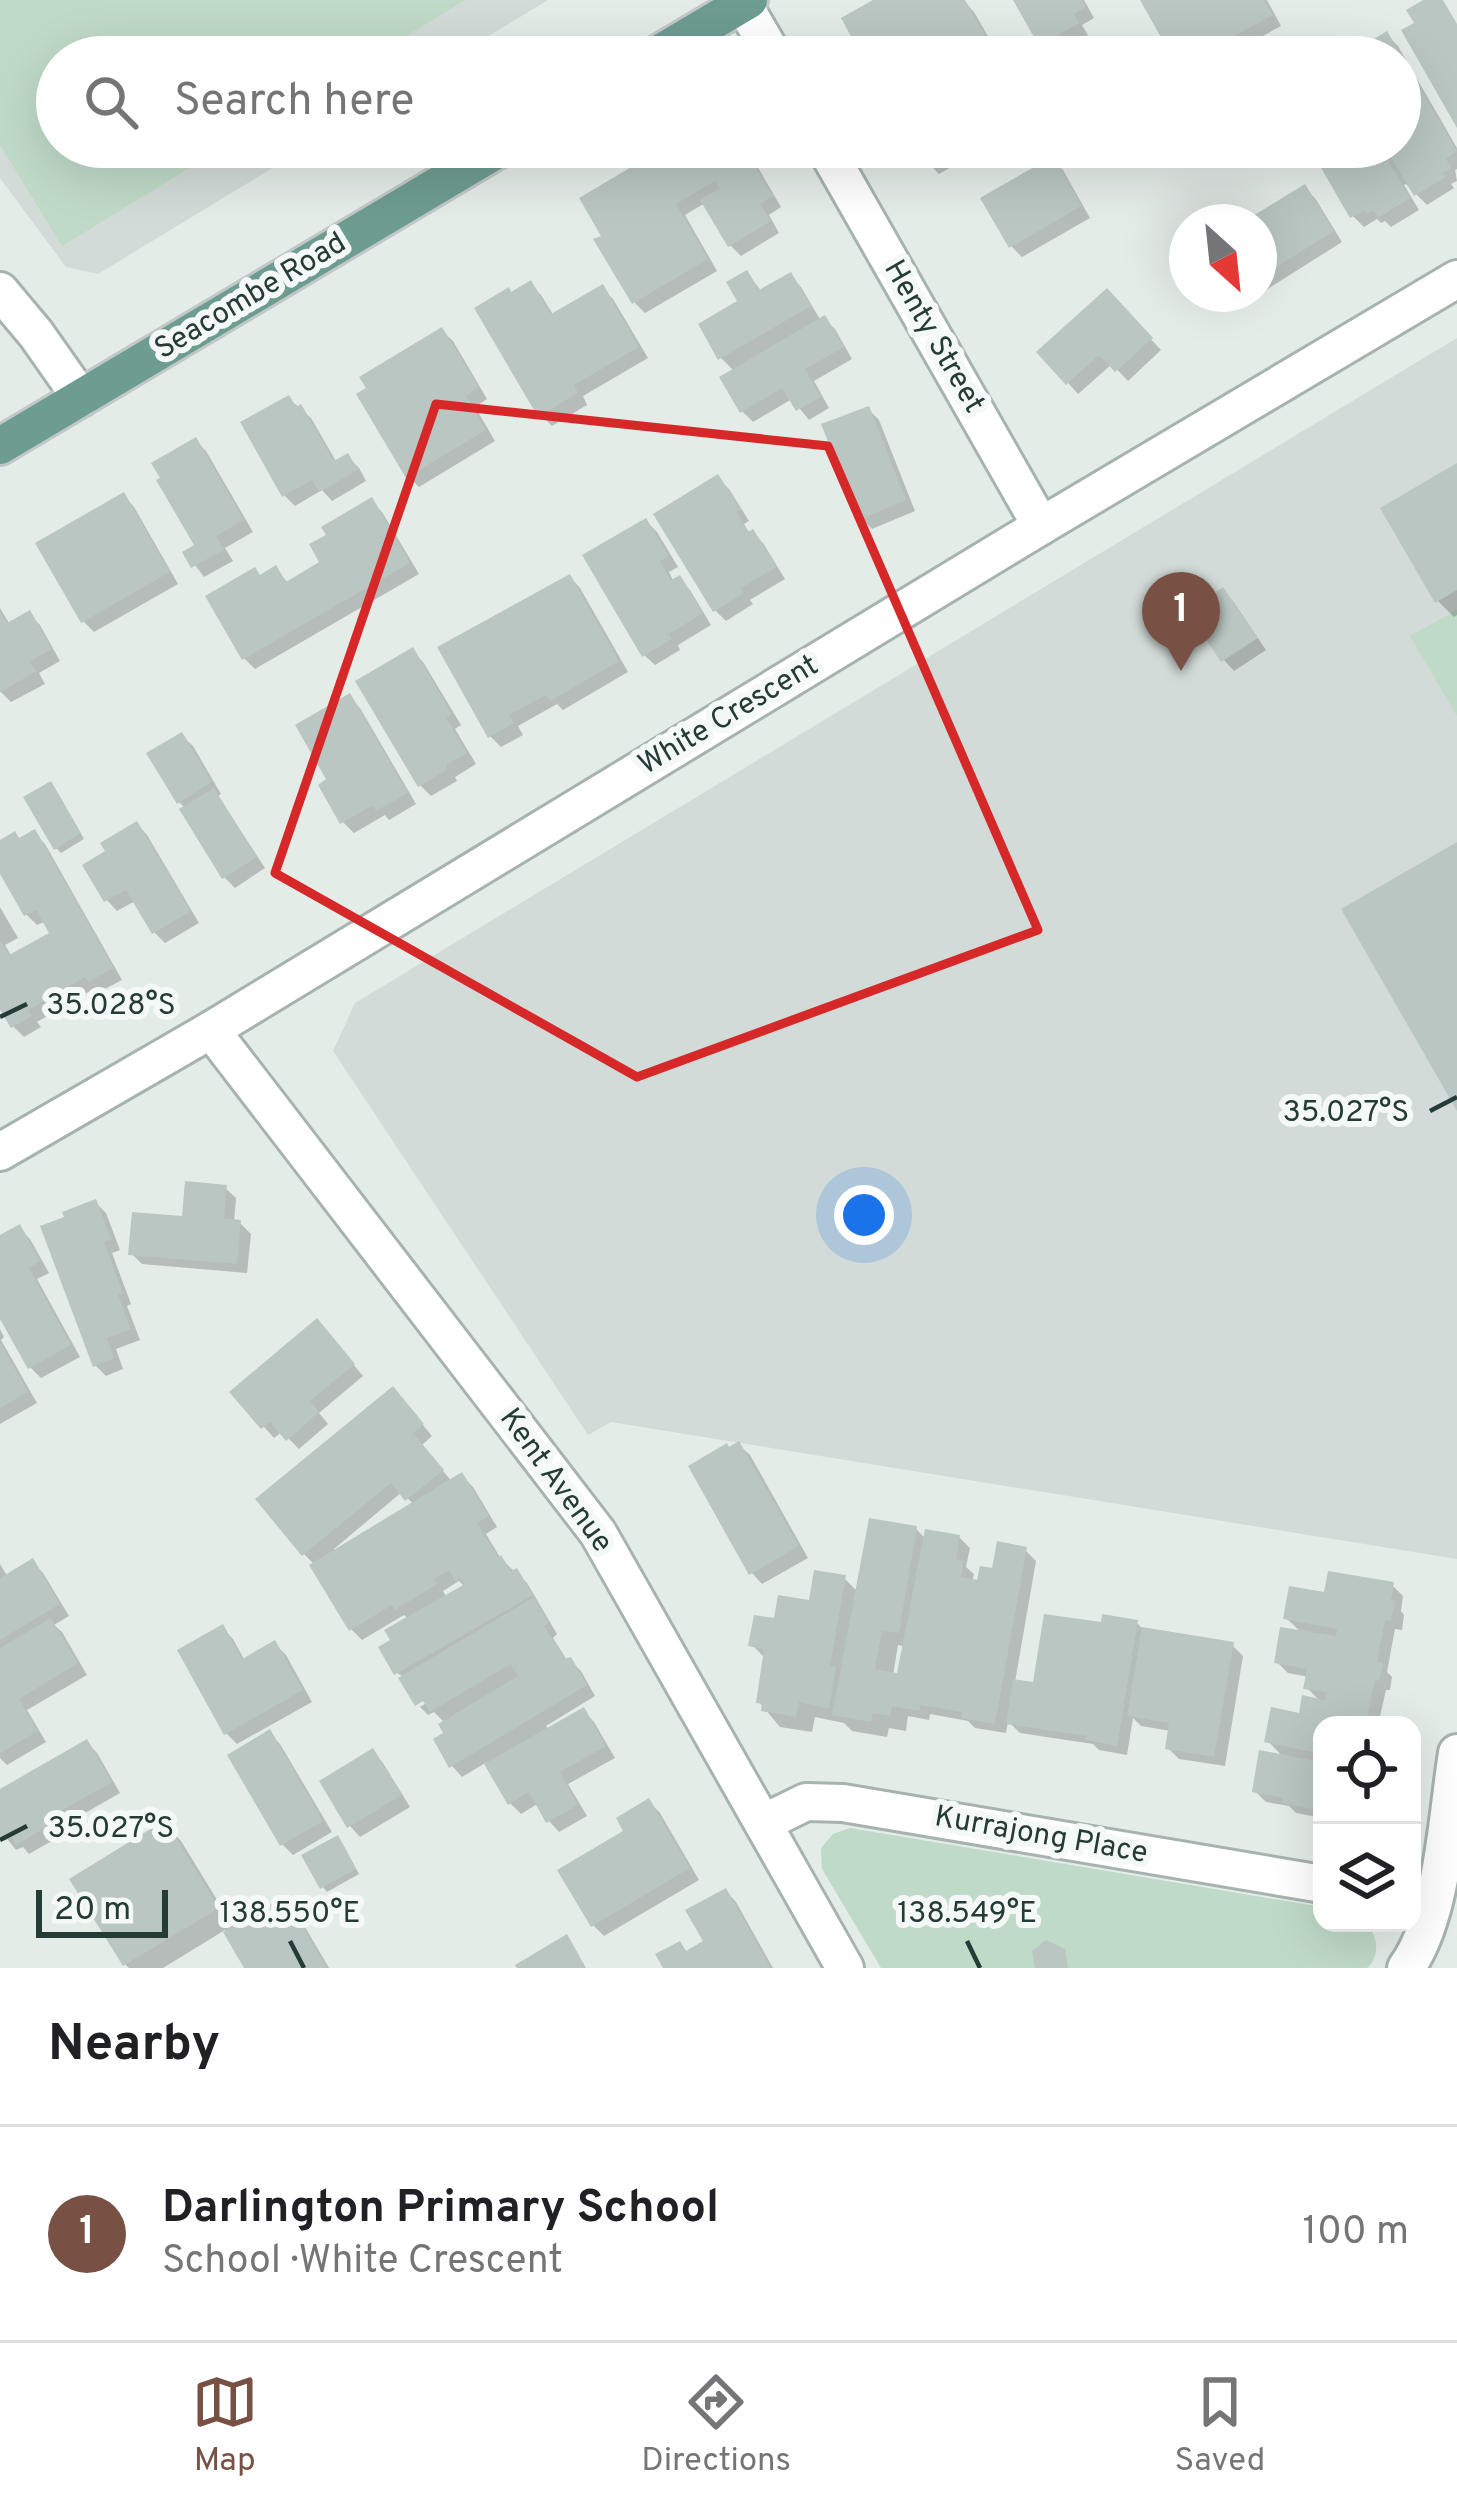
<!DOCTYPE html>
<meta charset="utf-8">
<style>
:root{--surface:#fff;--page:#f6f6f6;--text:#202124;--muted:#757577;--line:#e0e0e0;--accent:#785044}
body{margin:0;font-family:Overpass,sans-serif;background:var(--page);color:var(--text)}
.controls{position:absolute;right:36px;bottom:36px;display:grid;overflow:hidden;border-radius:24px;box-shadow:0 12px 48px #0002}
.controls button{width:108px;height:108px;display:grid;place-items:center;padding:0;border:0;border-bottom:3px solid var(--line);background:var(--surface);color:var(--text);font:60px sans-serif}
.compass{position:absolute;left:1169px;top:204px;width:108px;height:108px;border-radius:50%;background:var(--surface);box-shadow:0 12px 48px #0002;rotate:153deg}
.scale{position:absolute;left:36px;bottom:30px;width:132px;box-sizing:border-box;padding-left:12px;border:6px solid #253b36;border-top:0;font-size:33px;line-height:42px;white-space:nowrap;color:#253b36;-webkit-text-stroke:9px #f4f8f6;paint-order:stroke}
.you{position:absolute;left:864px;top:1215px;width:42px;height:42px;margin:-30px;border:9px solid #fff;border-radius:50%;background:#1a73e8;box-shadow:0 0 0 18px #1a73e833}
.badge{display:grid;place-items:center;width:78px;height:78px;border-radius:50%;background:var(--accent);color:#fff;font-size:39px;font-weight:700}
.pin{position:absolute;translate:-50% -99px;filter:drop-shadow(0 3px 6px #0008)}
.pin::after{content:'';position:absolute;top:63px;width:42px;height:36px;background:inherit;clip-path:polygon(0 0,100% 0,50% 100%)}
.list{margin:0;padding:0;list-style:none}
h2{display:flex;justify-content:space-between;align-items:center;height:156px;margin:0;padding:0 48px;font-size:51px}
h2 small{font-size:39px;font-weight:400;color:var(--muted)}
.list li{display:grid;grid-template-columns:78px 1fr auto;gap:36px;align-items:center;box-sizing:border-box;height:216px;padding:0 48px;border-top:3px solid var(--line)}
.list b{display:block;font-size:45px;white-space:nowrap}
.list p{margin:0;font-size:39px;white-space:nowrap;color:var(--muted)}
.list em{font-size:39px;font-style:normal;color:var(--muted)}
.icon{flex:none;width:66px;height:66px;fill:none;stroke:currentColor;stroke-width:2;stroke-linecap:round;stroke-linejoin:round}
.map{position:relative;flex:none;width:1457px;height:1968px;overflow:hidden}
.search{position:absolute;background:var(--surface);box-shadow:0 12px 48px #0002;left:36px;right:36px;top:36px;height:132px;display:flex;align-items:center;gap:30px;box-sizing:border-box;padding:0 42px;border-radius:66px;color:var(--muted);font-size:45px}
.sheet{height:372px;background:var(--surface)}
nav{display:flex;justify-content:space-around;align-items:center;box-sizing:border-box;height:168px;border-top:3px solid var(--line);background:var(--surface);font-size:33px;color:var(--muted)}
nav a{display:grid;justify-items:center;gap:6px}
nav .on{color:var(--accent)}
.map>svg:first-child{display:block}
.built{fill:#d2dbd7}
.green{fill:#bfdac7}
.shadow{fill:#0003;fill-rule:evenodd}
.building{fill:#b9c6c1}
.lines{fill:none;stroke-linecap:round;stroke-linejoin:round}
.minor-casing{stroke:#a7b3af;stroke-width:42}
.major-casing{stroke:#c2c8c7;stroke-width:42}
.minor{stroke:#fff;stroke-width:36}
.major{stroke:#6d9c91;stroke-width:36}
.marked{fill:none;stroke:#d62828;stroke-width:9;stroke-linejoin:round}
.ticks{fill:none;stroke:#253b36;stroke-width:4.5}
.labels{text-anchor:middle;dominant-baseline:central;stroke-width:12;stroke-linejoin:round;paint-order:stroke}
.street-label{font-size:30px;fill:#253b36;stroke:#f4f8f6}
.ticks-label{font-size:30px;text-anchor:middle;fill:#253b36;stroke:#f4f8f6;stroke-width:12;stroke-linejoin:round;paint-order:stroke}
</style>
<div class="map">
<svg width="1457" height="1968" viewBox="0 0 1457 1968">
<rect width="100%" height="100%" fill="#e4ece8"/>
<g class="built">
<polygon points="0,0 548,0 454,57 57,57 57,147 307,147 98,274 66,267 0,178"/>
<polygon points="1457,338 1457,1559 611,1422 588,1435 333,1051 355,1003"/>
</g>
<g class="green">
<polygon points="0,0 465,0 372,57 57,57 57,147 224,147 62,246 0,145"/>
<polygon points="1457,610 1457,716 1410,636"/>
<path d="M850,1828L1322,1907V1923H1368C1377,1938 1381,1955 1367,1968H881L822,1869L821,1848L833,1834Z"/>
</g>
<g class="shadow">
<polygon points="879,0 964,1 974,12 997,52 1003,49 1011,57 957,57 952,50 940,57 866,57"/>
<polygon points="1016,0 1084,0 1094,18 1082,25 1088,35 1052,55 1041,44"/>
<polygon points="1144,0 1267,0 1281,26 1227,56 1220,49 1205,57 1175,57"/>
<polygon points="1387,35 1398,46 1457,148 1457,169 1455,170 1457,181 1451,184 1454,188 1427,205 1406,184 1404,185 1419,210 1391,227 1385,221 1381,223 1377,219 1364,227 1353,216 1312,147 1400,147 1400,57 1350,57"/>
<polygon points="671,147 746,147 781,207 769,215 779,233 741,256 730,245 705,203 685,215 717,271 645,313 634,302 605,237"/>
<polygon points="919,147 1004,147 1005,149 984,160 976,153 939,174 928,163"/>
<polygon points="1052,160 1063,170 1090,218 1022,257 1011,246"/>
<polygon points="1304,188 1315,198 1342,242 1263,292 1259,288 1259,222 1248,222"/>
<polygon points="747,273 762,292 790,276 801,287 821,321 824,319 835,329 852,359 814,381 829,408 809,420 792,399 753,422 742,411 734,371 721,358 741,302"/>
<polygon points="530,284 541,295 554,316 602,288 613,299 648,358 583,396 587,405 552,426 541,415 512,295"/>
<polygon points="1107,292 1161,350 1128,381 1112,364 1078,394 1040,352"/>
<polygon points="442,331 453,341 487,399 475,407 495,441 419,487 408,476"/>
<polygon points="288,398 311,418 337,463 348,457 359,468 366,481 332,501 322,490 295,506 284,495"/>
<polygon points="868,409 879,420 915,511 872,529 861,518"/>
<polygon points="196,441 206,451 253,532 225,548 233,561 204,577 186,553 198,546"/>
<polygon points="1457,466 1457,615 1454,617 1438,601"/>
<polygon points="718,478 729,489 749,521 744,524 750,534 752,533 763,543 785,579 750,600 753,604 726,621 715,610"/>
<polygon points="124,496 134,507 178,584 94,632 83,621"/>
<polygon points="371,501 382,512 419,574 255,669 244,658 276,569 289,584 323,563"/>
<polygon points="646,521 657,532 678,567 669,572 674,582 679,579 690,590 711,625 678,645 680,650 655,665 644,655"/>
<polygon points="570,577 580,588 628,672 563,710 557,704 518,726 523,735 501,747 490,736"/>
<polygon points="1223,590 1233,601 1266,650 1234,671 1224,660 1192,612"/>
<polygon points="0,608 10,625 29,614 40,625 60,661 39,673 45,684 11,702 0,691"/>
<polygon points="412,651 423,662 461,725 455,729 476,764 455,777 457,781 431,796 420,785"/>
<polygon points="349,697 360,708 416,804 389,820 385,815 354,833 343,822 331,780"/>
<polygon points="182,736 193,746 221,794 218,796 265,868 235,888 224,877 186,809 179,802"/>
<polygon points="55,789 84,839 61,853 56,848"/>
<polygon points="137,824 147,835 199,923 165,943 154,932 135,901 117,911 107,900 109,852"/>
<polygon points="34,833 45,844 122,980 101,991 97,987 37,1022 41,1027 24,1037 13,1026 0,1004 0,907 18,938 5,945 12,957 54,934 46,921 37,925 26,914 0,868 0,843 20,841"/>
<polygon points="225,1188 236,1198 234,1222 240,1223 251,1234 247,1273 142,1264 131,1253 184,1219"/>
<polygon points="95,1202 106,1213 120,1250 112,1253 131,1304 127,1306 140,1340 116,1349 123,1369 106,1376 95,1365"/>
<polygon points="19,1228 30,1239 49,1273 37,1279 80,1357 41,1378 30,1367 0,1313 0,1239"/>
<polygon points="0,1329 4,1337 1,1340 37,1403 0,1424"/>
<polygon points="327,1333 363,1376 319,1413 328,1424 299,1449 282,1432 274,1438 234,1393"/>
<path d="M403,1401L432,1436L422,1445L452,1482L462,1476L473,1487L497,1527L486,1534L501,1559L527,1583L557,1634L553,1638L568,1662L570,1660L581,1671L595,1696L546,1726L549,1731L584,1711L594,1722L615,1758L568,1784L587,1816L559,1832L549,1821L539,1803L521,1814L510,1803L487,1762L462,1777L452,1766L445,1723L434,1712L428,1715L420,1707L438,1696L397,1673L394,1642L409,1619L404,1615L362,1640L351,1629L315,1565L304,1554ZM402,1492L414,1505L336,1552L334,1549ZM459,1581L465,1587L447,1598L443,1591Z"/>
<polygon points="739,1445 750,1455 808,1558 762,1584 752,1573 730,1450"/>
<path d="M916,1529L926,1539L959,1537L970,1548L966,1567L974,1574L972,1582L980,1584L1025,1550L1036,1561L1015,1682L1036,1685L1104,1626L1136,1622L1145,1631L1232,1645L1243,1656L1225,1766L1179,1759L1168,1748L1171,1731L1141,1726L1133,1718L1127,1755L1099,1750L1093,1744L1020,1733L1008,1721L1006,1733L975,1728L968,1721L930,1714L929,1720L908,1716L906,1731L889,1728L887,1737L852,1731L844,1723L815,1717L812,1732L780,1727L759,1702L766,1659L752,1645L776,1622L811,1603L844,1578L858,1592ZM898,1645L907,1647L901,1680L893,1675Z"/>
<polygon points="32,1562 43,1573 69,1616 54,1625 62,1632 87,1675 27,1710 46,1742 7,1765 0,1758 0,1564 8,1577"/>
<polygon points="1392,1585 1403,1596 1401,1611 1404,1615 1402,1630 1395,1629 1387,1672 1392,1677 1390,1690 1386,1690 1378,1725 1322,1725 1322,1818 1296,1813 1289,1806 1266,1802 1255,1791 1284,1758 1268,1741 1321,1702 1307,1688 1309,1677 1288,1673 1277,1662 1303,1634 1286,1618 1327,1595"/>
<polygon points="222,1628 233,1639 245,1661 275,1644 286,1655 312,1702 237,1744 226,1733"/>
<polygon points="269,1733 280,1744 332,1832 293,1855 282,1844"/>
<polygon points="87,1742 97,1753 120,1793 66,1824 69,1831 29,1854 23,1847 16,1850 0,1830 0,1792"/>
<polygon points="373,1752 383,1763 410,1807 360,1837 350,1826"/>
<polygon points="649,1802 660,1813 699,1880 604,1936 593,1925 627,1832"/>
<polygon points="165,1824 181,1841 235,1929 285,1900 295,1910 329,1968 248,1968 225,1930 163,1968 129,1968 125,1964"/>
<polygon points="342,1843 359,1874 327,1892 323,1887"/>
<polygon points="726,1891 736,1902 773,1968 666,1968 680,1944 688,1953 707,1942"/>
</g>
<g class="building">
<polygon points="873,0 965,0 987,38 953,57 943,39 922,51 926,57 862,57 841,18"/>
<polygon points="1013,0 1082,0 1086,7 1074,14 1079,23 1039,46"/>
<polygon points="1140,0 1264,0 1273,15 1214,47 1209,38 1172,57"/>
<polygon points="1423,0 1443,0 1457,24 1457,128 1401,30 1414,23 1406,10"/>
<polygon points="1387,31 1457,151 1446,159 1452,168 1443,173 1446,177 1414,196 1385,147 1400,147 1400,57 1344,57"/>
<polygon points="1003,45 1010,57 982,57"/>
<polygon points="665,147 744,147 773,196 760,204 771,221 728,247 700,200 720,188 715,181 676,204 708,259 632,304 593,239 601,236 579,198"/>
<polygon points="916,147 958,147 925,165"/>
<polygon points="1309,147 1380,147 1410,198 1378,218 1374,211 1367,214 1365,210 1350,218"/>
<polygon points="1053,156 1082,206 1009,248 980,198"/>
<polygon points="1305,184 1334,231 1259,278 1259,222 1243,222"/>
<polygon points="747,270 759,290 791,272 811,306 718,360 698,324 737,301 726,282"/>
<polygon points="531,280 551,314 603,284 639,347 574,385 578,393 538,417 474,308 509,287 511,292"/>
<polygon points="1107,288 1153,338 1115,372 1099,355 1066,385 1036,352"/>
<polygon points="825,315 844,347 805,369 821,397 796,411 782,388 740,413 719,377"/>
<polygon points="442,327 479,387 466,396 486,430 406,478 356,394 366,388 359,377"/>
<polygon points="289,395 296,407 301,404 334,461 348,453 358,470 319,492 312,480 282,497 240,422"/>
<polygon points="869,406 906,500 859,520 821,424"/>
<polygon points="196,437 244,520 216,536 224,550 191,568 182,552 194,545 156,480 160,478 151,463"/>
<polygon points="1457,463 1457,590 1435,603 1380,508"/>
<polygon points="718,474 741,510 736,512 748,532 753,529 777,567 741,588 744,593 713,612 653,514"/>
<polygon points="124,492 170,572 81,623 35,543"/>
<polygon points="372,497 410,563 242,660 205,596 255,567 260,575 276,565 286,582 319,562 309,544 326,535 321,527"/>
<polygon points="646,518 669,556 660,561 671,580 680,575 703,613 669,634 672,639 642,657 582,555"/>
<polygon points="570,574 619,661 550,701 546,695 509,715 514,723 488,738 437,647"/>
<polygon points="1223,587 1258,638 1221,662 1187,611"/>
<polygon points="30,610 52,649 30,661 36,672 0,692 0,611 7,623"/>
<polygon points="413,647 452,714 446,717 467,753 446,765 448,769 418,787 355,681"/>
<polygon points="350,693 408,793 376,811 373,805 340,824 318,785 326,779 295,725"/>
<polygon points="182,732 212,782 177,804 146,753"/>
<polygon points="51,781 81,833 54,850 23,797"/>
<polygon points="214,788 257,857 222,879 179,809"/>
<polygon points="137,821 191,911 152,934 126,890 104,902 82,865 105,851 100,843"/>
<polygon points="35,829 114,968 88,982 85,977 59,992 29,1010 32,1016 11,1028 0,1010 0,940 9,955 49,933 36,910 24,916 0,874 0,840 15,831 19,838"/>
<polygon points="1457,842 1457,1111 1341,909"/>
<polygon points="185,1181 227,1185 224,1218 241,1220 237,1264 128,1255 132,1212 182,1216"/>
<polygon points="96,1199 111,1239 104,1242 123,1293 118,1295 131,1329 107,1338 114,1358 93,1367 40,1226 64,1217 62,1212"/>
<polygon points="20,1224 40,1261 29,1268 71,1345 28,1369 0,1319 0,1235"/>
<polygon points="317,1318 355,1364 310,1401 319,1412 286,1441 270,1422 261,1429 229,1392"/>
<polygon points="0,1342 28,1392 0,1408"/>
<polygon points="393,1386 424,1424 413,1433 444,1470 405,1501 391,1483 302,1556 255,1499"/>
<polygon points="739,1441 799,1546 749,1575 688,1466 727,1443 729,1447"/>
<polygon points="462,1472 489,1516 477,1523 498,1557 501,1555 511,1571 517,1568 533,1595 394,1675 378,1647 390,1640 384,1630 465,1584 461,1578 455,1582 449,1570 434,1579 437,1584 395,1610 392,1605 349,1631 309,1565"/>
<polygon points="869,1518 917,1526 899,1633 882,1631 875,1669 897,1673 925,1529 960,1535 956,1559 964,1561 961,1577 977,1580 980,1566 992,1568 997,1541 1027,1547 995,1724 961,1718 962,1712 920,1705 919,1711 892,1706 890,1716 873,1713 871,1722 832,1715"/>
<polygon points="33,1558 60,1604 0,1640 0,1578"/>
<polygon points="814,1570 846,1575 830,1666 836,1667 829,1709 799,1702 796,1717 761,1711 762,1704 756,1703 764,1649 748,1646 754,1615 774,1618 778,1595 809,1600"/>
<polygon points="1328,1571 1394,1582 1391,1600 1395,1601 1391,1621 1385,1620 1377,1662 1383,1663 1380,1680 1375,1680 1366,1725 1322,1725 1322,1811 1282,1803 1283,1798 1252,1792 1259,1750 1316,1761 1317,1753 1264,1742 1271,1707 1299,1713 1302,1695 1324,1700 1326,1692 1303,1689 1307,1669 1274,1663 1280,1627 1336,1636 1337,1629 1283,1619 1289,1586 1324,1592"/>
<polygon points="534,1597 549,1623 544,1626 565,1659 571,1657 587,1685 449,1768 433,1739 443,1733 438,1724 518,1676 514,1670 511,1664 430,1712 423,1701 415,1706 398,1678"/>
<polygon points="1044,1614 1101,1622 1102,1614 1138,1620 1117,1746 1085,1740 1086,1736 1006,1724 1013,1679 1033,1682"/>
<polygon points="51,1618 78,1663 19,1699 38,1731 0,1753 0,1648"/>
<polygon points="223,1624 242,1659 275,1640 303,1690 224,1735 177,1650"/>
<polygon points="1142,1627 1234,1642 1214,1757 1165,1749 1169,1723 1127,1716"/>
<polygon points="584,1707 606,1746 560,1772 578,1805 546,1823 529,1792 508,1805 484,1764"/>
<polygon points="270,1729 323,1821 280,1846 227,1755"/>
<polygon points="87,1739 112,1782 57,1813 61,1819 16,1845 12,1837 3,1841 0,1836 0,1789"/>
<polygon points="373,1748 402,1795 347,1828 319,1781"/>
<polygon points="649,1798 690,1868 591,1927 557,1870 623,1831 616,1818"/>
<polygon points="165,1820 219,1908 123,1966 69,1879"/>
<polygon points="338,1835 356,1869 320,1889 301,1855"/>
<polygon points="726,1888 771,1968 663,1968 655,1954 680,1941 686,1951 703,1941 685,1910"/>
<polygon points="285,1896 327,1968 244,1968 223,1932"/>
<polygon points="567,1934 586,1968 517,1968 515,1965"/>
<polygon points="1046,1940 1065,1949 1068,1968 1035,1968 1032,1951"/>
</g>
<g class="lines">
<defs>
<g id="minor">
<polyline points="743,4 774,57"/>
<polyline points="825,147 1041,526"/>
<polyline points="0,291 36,334 81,398"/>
<polyline points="211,1030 598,1533 845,1968"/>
<polyline points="0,1152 211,1030 1041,526 1457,279"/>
<polyline points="763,1823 806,1802 843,1803 1322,1884"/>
<path d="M1406,1968C1443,1918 1447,1815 1457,1753"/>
</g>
<g id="major">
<polyline points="653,57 749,0"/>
<polyline points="0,446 502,147"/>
</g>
</defs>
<use href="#minor" class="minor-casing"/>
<use href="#major" class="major-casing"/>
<use href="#minor" class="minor"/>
<use href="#major" class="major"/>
</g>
<path class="marked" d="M436,404L828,446L1038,930L637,1077L275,873Z"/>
<path class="ticks" d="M0,1017L27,1004M1430,1111L1457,1097M0,1840L27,1826M290,1941L304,1968M967,1941L980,1968"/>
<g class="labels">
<g class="street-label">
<text transform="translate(251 297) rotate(-31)">Seacombe Road</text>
<text transform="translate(933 337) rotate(60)">Henty Street</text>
<text transform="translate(729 716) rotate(-31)">White Crescent</text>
<text transform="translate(555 1481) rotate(54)">Kent Avenue</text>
<text transform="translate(1041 1836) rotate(10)">Kurrajong Place</text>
</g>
</g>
<g class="ticks-label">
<text x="111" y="1014">35.028°S</text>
<text x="1346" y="1121">35.027°S</text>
<text x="111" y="1837">35.027°S</text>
<text x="290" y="1922">138.550°E</text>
<text x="967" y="1922">138.549°E</text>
</g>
</svg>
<div class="controls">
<button><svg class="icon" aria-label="locate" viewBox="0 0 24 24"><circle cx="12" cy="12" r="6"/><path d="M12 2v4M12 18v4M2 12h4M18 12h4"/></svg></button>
<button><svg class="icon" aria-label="layers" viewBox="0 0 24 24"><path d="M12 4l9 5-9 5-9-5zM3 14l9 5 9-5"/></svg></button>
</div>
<svg class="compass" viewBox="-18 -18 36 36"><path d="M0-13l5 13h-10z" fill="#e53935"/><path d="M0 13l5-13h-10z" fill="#757577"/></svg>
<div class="scale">20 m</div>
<div class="you"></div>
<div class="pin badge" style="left:1181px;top:671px">1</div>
<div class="search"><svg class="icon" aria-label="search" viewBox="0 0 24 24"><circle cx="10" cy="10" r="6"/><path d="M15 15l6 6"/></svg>Search here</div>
</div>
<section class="sheet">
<h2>Nearby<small></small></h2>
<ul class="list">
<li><span class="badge">1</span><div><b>Darlington Primary School</b><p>School · White Crescent</p></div><em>100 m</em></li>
</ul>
</section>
<nav>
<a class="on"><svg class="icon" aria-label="map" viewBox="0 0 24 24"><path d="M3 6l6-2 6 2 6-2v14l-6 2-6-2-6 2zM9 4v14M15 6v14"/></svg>Map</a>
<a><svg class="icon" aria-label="directions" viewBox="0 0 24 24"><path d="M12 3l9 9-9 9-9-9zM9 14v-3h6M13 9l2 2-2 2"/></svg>Directions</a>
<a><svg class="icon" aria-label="saved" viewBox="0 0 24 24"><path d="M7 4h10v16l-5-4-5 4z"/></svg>Saved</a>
</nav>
